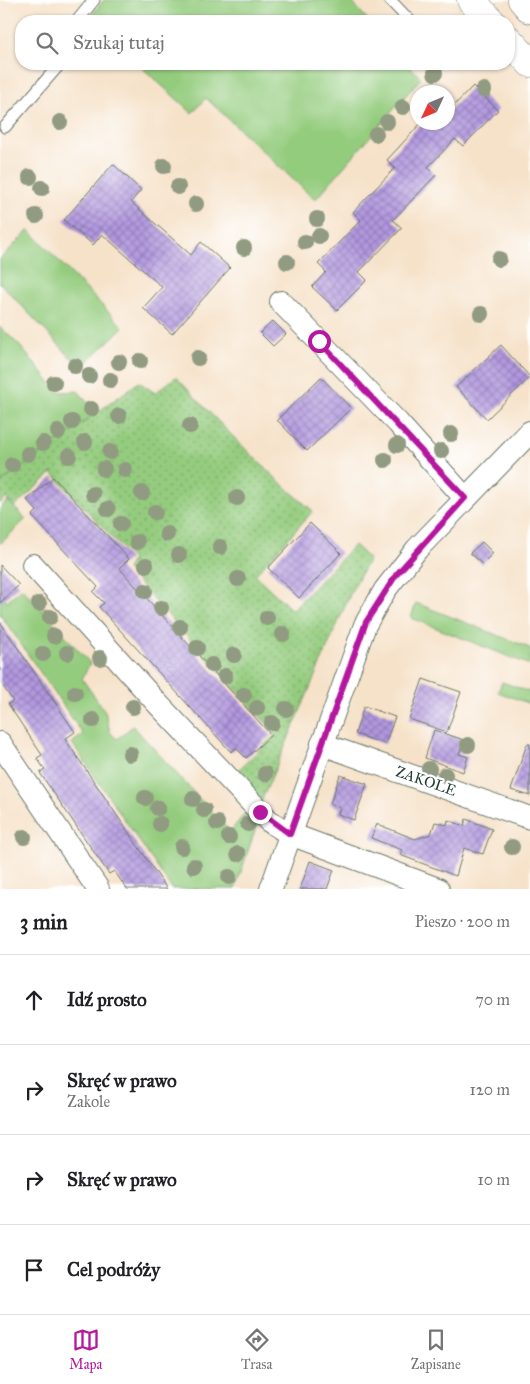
<!DOCTYPE html>
<html lang="pl">
<meta charset="utf-8">
<style>
:root{--surface:#fff;--page:#f6f6f6;--text:#202124;--muted:#757577;--line:#e0e0e0;--accent:#b5179e}
body{margin:0;font-family:"IM FELL Great Primer",serif;background:var(--page);color:var(--text)}
.compass{position:absolute;left:410px;top:85px;width:45px;height:45px;border-radius:50%;background:var(--surface);box-shadow:0 1px 4px #0004;rotate:226deg}
.stop{position:absolute;width:15px;height:15px;margin:-11px;border:4px solid #b5179e;border-radius:50%;background:#fff}
.stop.end{background:#b5179e;border-color:#fff;box-shadow:0 1px 5px #0008}
.list{margin:0;padding:0;list-style:none}
h2{display:flex;justify-content:space-between;align-items:center;height:65px;margin:0;padding:0 20px;font-size:21px}
h2 small{font-size:16px;font-weight:400;color:var(--muted)}
.list li{display:grid;grid-template-columns:32px 1fr auto;gap:15px;align-items:center;box-sizing:border-box;height:90px;padding:0 20px;border-top:1px solid var(--line)}
.list b{display:block;font-size:19px;white-space:nowrap}
.list p{margin:0;font-size:16px;white-space:nowrap;color:var(--muted)}
.list em{font-size:16px;font-style:normal;color:var(--muted)}
.icon{flex:none;width:28px;height:28px;fill:none;stroke:currentColor;stroke-width:2;stroke-linecap:round;stroke-linejoin:round}
.map{position:relative;flex:none;width:530px;height:889px;overflow:hidden}
.search{position:absolute;background:var(--surface);box-shadow:0 1px 4px #0004;left:15px;right:15px;top:15px;height:55px;display:flex;align-items:center;gap:12px;box-sizing:border-box;padding:0 18px;border-radius:20px;color:var(--muted);font-size:19px}
.sheet{height:425px;background:var(--surface)}
nav{display:flex;justify-content:space-around;align-items:center;box-sizing:border-box;height:70px;border-top:1px solid var(--line);background:var(--surface);font-size:14px;color:var(--muted)}
nav a{display:grid;justify-items:center;gap:2px}
nav .on{color:var(--accent)}
.map>svg:first-child{display:block}
.grass{fill:#94cc7e;stroke:#5a8459}
.park{fill:url(#park-dots);stroke:#5a8459}
.building{fill:url(#building-cross-hatch)}
.lines{fill:none;stroke-linecap:round;stroke-linejoin:round}
.service-casing{stroke:#6a7768;stroke-width:13}
.minor-casing{stroke:#6a7768;stroke-width:24}
.tertiary-casing{stroke:#6a7768;stroke-width:29}
.service{stroke:#fff;stroke-width:11}
.minor{stroke:#fff;stroke-width:22}
.tertiary{stroke:#fff;stroke-width:28}
.tree{fill:#909b81}
.route{stroke:#b5179e;stroke-width:6}
.labels{text-anchor:middle;dominant-baseline:central;stroke-width:4.5;stroke-linejoin:round;paint-order:stroke}
.street-label{font-size:15px;fill:#1f3d34;stroke:#fff}
</style>
<div class="map">
<svg width="530" height="889" viewBox="0 0 530 889">
<defs>
<pattern id="park-dots" width="8" height="8" patternUnits="userSpaceOnUse" patternTransform="scale(1.25)"><rect width="8" height="8" fill="#94cc7e"/><path d="M2 2h.1M6 6h.1" fill="none" stroke="#78a768" stroke-width="1.8" stroke-linecap="round"/></pattern>
<pattern id="building-cross-hatch" width="8" height="8" patternUnits="userSpaceOnUse" patternTransform="scale(1.25)"><rect width="8" height="8" fill="#b297df"/><path d="M0 0l8 8M0 8l8-8" fill="none" stroke="#907cb6"/></pattern>
</defs>
<rect width="100%" height="100%" fill="#fff"/>
<filter id="ink" filterUnits="userSpaceOnUse"><feTurbulence type="fractalNoise" baseFrequency=".02" numOctaves="2"/><feDisplacementMap in="SourceGraphic" scale="10" xChannelSelector="R" yChannelSelector="G"/><feConvolveMatrix kernelMatrix="1 2 1 2 8 2 1 2 1" color-interpolation-filters="sRGB"/></filter>
<filter id="wash" filterUnits="userSpaceOnUse"><feTurbulence type="fractalNoise" baseFrequency=".0096" numOctaves="4" result="noise"/><feDisplacementMap in="SourceGraphic" scale="20" xChannelSelector="R" yChannelSelector="G"/><feGaussianBlur stdDeviation="1.12" result="paint"/><feColorMatrix in="noise" values="0 0 0 0 0 0 0 0 0 0 0 0 0 0 0 0 0 1.4 0 .05"/><feComposite in="paint" operator="in"/></filter>
<g filter="url(#wash)">
<rect width="100%" height="100%" fill="#f6e2c9"/>
<g class="grass">
<polygon points="104,0 350,0 369,21 92,21 89,18"/>
<polygon points="138,64 408,64 421,78 315,200 206,98 192,113"/>
<polygon points="29,230 123,327 81,368 0,283 0,259"/>
<polygon points="0,327 19,345 58,392 78,391 106,424 0,489"/>
<polygon points="8,501 26,519 0,544 0,508"/>
<polygon points="22,588 90,663 82,679 105,711 110,732 117,739 133,726 230,832 250,807 260,816 235,889 172,889 72,743 83,734 0,614 0,593 7,601"/>
<polygon points="416,603 530,648 530,665 411,618"/>
<polygon points="502,682 530,692 530,704 498,692"/>
</g>
<path class="park" d="M176,377C220,424 264,470 313,511L255,575L292,610L354,545L369,559L352,590L261,802L234,774L276,734L127,570L132,559L52,473L14,507L6,498L0,504V483L139,382L155,393Z"/>
<g id="blocks">
<g class="building">
<polygon points="473,86 498,110 463,146 455,139 428,167 436,175 393,220 402,228 359,272 367,280 337,310 312,287 326,272 318,264 361,220 353,212 395,168 387,160 422,122 448,122 448,112"/>
<polygon points="113,164 141,190 131,202 191,255 201,242 230,268 172,334 143,308 162,287 102,234 93,245 64,220"/>
<polygon points="273,321 286,334 273,346 260,333"/>
<polygon points="501,345 530,377 487,419 456,387"/>
<polygon points="321,377 351,408 307,451 277,420"/>
<polygon points="53,477 129,559 119,568 271,735 246,758 236,748 231,752 99,607 104,603 93,592 98,587 32,516 37,511 27,500"/>
<polygon points="310,523 341,553 299,598 268,568"/>
<polygon points="482,542 493,553 482,564 470,553"/>
<polygon points="0,565 19,585 0,603"/>
<polygon points="0,622 75,732 65,739 167,889 127,889 114,871 109,874 40,773 45,770 37,758 42,755 8,704 13,701 0,682"/>
<polygon points="423,679 461,692 447,732 409,719"/>
<polygon points="364,706 395,717 385,744 355,734"/>
<polygon points="434,730 464,740 459,754 468,757 463,772 425,758"/>
<polygon points="527,744 530,744 530,796 511,790"/>
<polygon points="340,775 367,784 354,820 338,814 340,808 330,804"/>
<polygon points="466,819 492,829 483,854 464,848 456,876 400,855 402,850 371,838 377,824 415,839 431,834 435,822 447,825 448,820 464,826"/>
<polygon points="310,861 334,870 327,889 300,889"/>
</g>
</g>
</g>
<g filter="url(#ink)">
<use href="#blocks" fill-opacity="0" stroke="#6a7768" stroke-width="1"/>
<g class="lines">
<defs>
<g id="service">
<polyline points="390,0 410,21"/>
<polyline points="77,21 94,0"/>
<polyline points="5,127 60,64"/>
</g>
<g id="minor">
<polyline points="281,302 398,423 465,498"/>
<polyline points="33,565 157,703 269,821 290,834 438,889"/>
<polyline points="0,743 98,889"/>
<polyline points="322,744 530,818"/>
<polyline points="271,889 365,625 385,590 417,549 530,432"/>
</g>
<g id="tertiary">
<polyline points="471,0 491,21"/>
<polyline points="522,0 530,9"/>
<polyline points="509,40 530,63"/>
</g>
</defs>
<use href="#service" class="service-casing"/>
<use href="#minor" class="minor-casing"/>
<use href="#tertiary" class="tertiary-casing"/>
<use href="#service" class="service"/>
<use href="#minor" class="minor"/>
<use href="#tertiary" class="tertiary"/>
</g>
<g class="tree">
<circle cx="435" cy="73" r="8"/>
<circle cx="484" cy="90" r="8"/>
<circle cx="403" cy="107" r="8"/>
<circle cx="60" cy="122" r="8"/>
<circle cx="387" cy="122" r="8"/>
<circle cx="376" cy="134" r="8"/>
<circle cx="164" cy="166" r="8"/>
<circle cx="30" cy="177" r="8"/>
<circle cx="178" cy="187" r="8"/>
<circle cx="42" cy="188" r="8"/>
<circle cx="196" cy="204" r="8"/>
<circle cx="36" cy="216" r="8"/>
<circle cx="317" cy="219" r="8"/>
<circle cx="319" cy="236" r="8"/>
<circle cx="305" cy="242" r="8"/>
<circle cx="244" cy="248" r="8"/>
<circle cx="499" cy="259" r="8"/>
<circle cx="287" cy="262" r="8"/>
<circle cx="481" cy="314" r="8"/>
<circle cx="198" cy="358" r="8"/>
<circle cx="140" cy="361" r="8"/>
<circle cx="119" cy="362" r="8"/>
<circle cx="75" cy="366" r="8"/>
<circle cx="89" cy="376" r="8"/>
<circle cx="110" cy="380" r="8"/>
<circle cx="54" cy="383" r="8"/>
<circle cx="91" cy="409" r="8"/>
<circle cx="119" cy="416" r="8"/>
<circle cx="72" cy="422" r="8"/>
<circle cx="190" cy="426" r="8"/>
<circle cx="58" cy="432" r="8"/>
<circle cx="451" cy="434" r="8"/>
<circle cx="85" cy="442" r="8"/>
<circle cx="43" cy="443" r="8"/>
<circle cx="397" cy="445" r="8"/>
<circle cx="441" cy="451" r="8"/>
<circle cx="110" cy="452" r="8"/>
<circle cx="28" cy="454" r="8"/>
<circle cx="69" cy="456" r="8"/>
<circle cx="385" cy="460" r="8"/>
<circle cx="12" cy="465" r="8"/>
<circle cx="104" cy="469" r="8"/>
<circle cx="125" cy="470" r="8"/>
<circle cx="142" cy="493" r="8"/>
<circle cx="93" cy="494" r="8"/>
<circle cx="237" cy="498" r="8"/>
<circle cx="108" cy="509" r="8"/>
<circle cx="155" cy="512" r="8"/>
<circle cx="121" cy="524" r="8"/>
<circle cx="167" cy="534" r="8"/>
<circle cx="137" cy="542" r="8"/>
<circle cx="220" cy="547" r="8"/>
<circle cx="179" cy="555" r="8"/>
<circle cx="146" cy="565" r="8"/>
<circle cx="238" cy="579" r="8"/>
<circle cx="145" cy="591" r="8"/>
<circle cx="39" cy="604" r="8"/>
<circle cx="161" cy="608" r="8"/>
<circle cx="50" cy="617" r="8"/>
<circle cx="267" cy="618" r="8"/>
<circle cx="180" cy="627" r="8"/>
<circle cx="283" cy="634" r="8"/>
<circle cx="54" cy="636" r="8"/>
<circle cx="197" cy="648" r="8"/>
<circle cx="67" cy="653" r="8"/>
<circle cx="43" cy="654" r="8"/>
<circle cx="234" cy="655" r="8"/>
<circle cx="100" cy="658" r="8"/>
<circle cx="212" cy="665" r="8"/>
<circle cx="225" cy="676" r="8"/>
<circle cx="75" cy="693" r="8"/>
<circle cx="244" cy="695" r="8"/>
<circle cx="133" cy="707" r="8"/>
<circle cx="257" cy="708" r="8"/>
<circle cx="286" cy="709" r="8"/>
<circle cx="93" cy="720" r="8"/>
<circle cx="272" cy="723" r="8"/>
<circle cx="468" cy="745" r="8"/>
<circle cx="130" cy="754" r="8"/>
<circle cx="429" cy="769" r="8"/>
<circle cx="265" cy="774" r="8"/>
<circle cx="445" cy="775" r="8"/>
<circle cx="145" cy="798" r="8"/>
<circle cx="193" cy="799" r="8"/>
<circle cx="158" cy="808" r="8"/>
<circle cx="204" cy="810" r="8"/>
<circle cx="217" cy="823" r="8"/>
<circle cx="160" cy="824" r="8"/>
<circle cx="248" cy="824" r="8"/>
<circle cx="24" cy="837" r="8"/>
<circle cx="229" cy="837" r="8"/>
<circle cx="182" cy="847" r="8"/>
<circle cx="512" cy="847" r="8"/>
<circle cx="238" cy="854" r="8"/>
<circle cx="194" cy="866" r="8"/>
<circle cx="229" cy="877" r="8"/>
</g>
</g>
<g class="lines" filter="url(#ink)">
<polyline class="route" points="260,812 290,834 366,622 396,575 465,498 319,341"/>
</g>
<g class="labels">
<g class="street-label">
<text transform="translate(426 781) rotate(19)">ZAKOLE</text>
</g>
</g>
</svg>
<svg class="compass" viewBox="-18 -18 36 36"><path d="M0-13l5 13h-10z" fill="#e53935"/><path d="M0 13l5-13h-10z" fill="#757577"/></svg>
<div class="stop" style="left:319px;top:341px"></div>
<div class="stop end" style="left:260px;top:812px"></div>
<div class="search"><svg class="icon" aria-label="search" viewBox="0 0 24 24"><circle cx="10" cy="10" r="6"/><path d="M15 15l6 6"/></svg>Szukaj tutaj</div>
</div>
<section class="sheet">
<h2>3 min<small>Pieszo · 200 m</small></h2>
<ul class="list">
<li><svg class="icon" aria-label="ahead" viewBox="0 0 24 24"><path d="M12 20V5M6 11l6-6 6 6"/></svg><div><b>Idź prosto</b></div><em>70 m</em></li>
<li><svg class="icon" aria-label="right" viewBox="0 0 24 24"><path d="M7 20v-9h11M14 6l5 5-5 5"/></svg><div><b>Skręć w prawo</b><p>Zakole</p></div><em>120 m</em></li>
<li><svg class="icon" aria-label="right" viewBox="0 0 24 24"><path d="M7 20v-9h11M14 6l5 5-5 5"/></svg><div><b>Skręć w prawo</b></div><em>10 m</em></li>
<li><svg class="icon" aria-label="arrive" viewBox="0 0 24 24"><path d="M6 21V4h12l-3 4 3 4H6"/></svg><div><b>Cel podróży</b></div></li>
</ul>
</section>
<nav>
<a class="on"><svg class="icon" aria-label="map" viewBox="0 0 24 24"><path d="M3 6l6-2 6 2 6-2v14l-6 2-6-2-6 2zM9 4v14M15 6v14"/></svg>Mapa</a>
<a><svg class="icon" aria-label="directions" viewBox="0 0 24 24"><path d="M12 3l9 9-9 9-9-9zM9 14v-3h6M13 9l2 2-2 2"/></svg>Trasa</a>
<a><svg class="icon" aria-label="saved" viewBox="0 0 24 24"><path d="M7 4h10v16l-5-4-5 4z"/></svg>Zapisane</a>
</nav>
